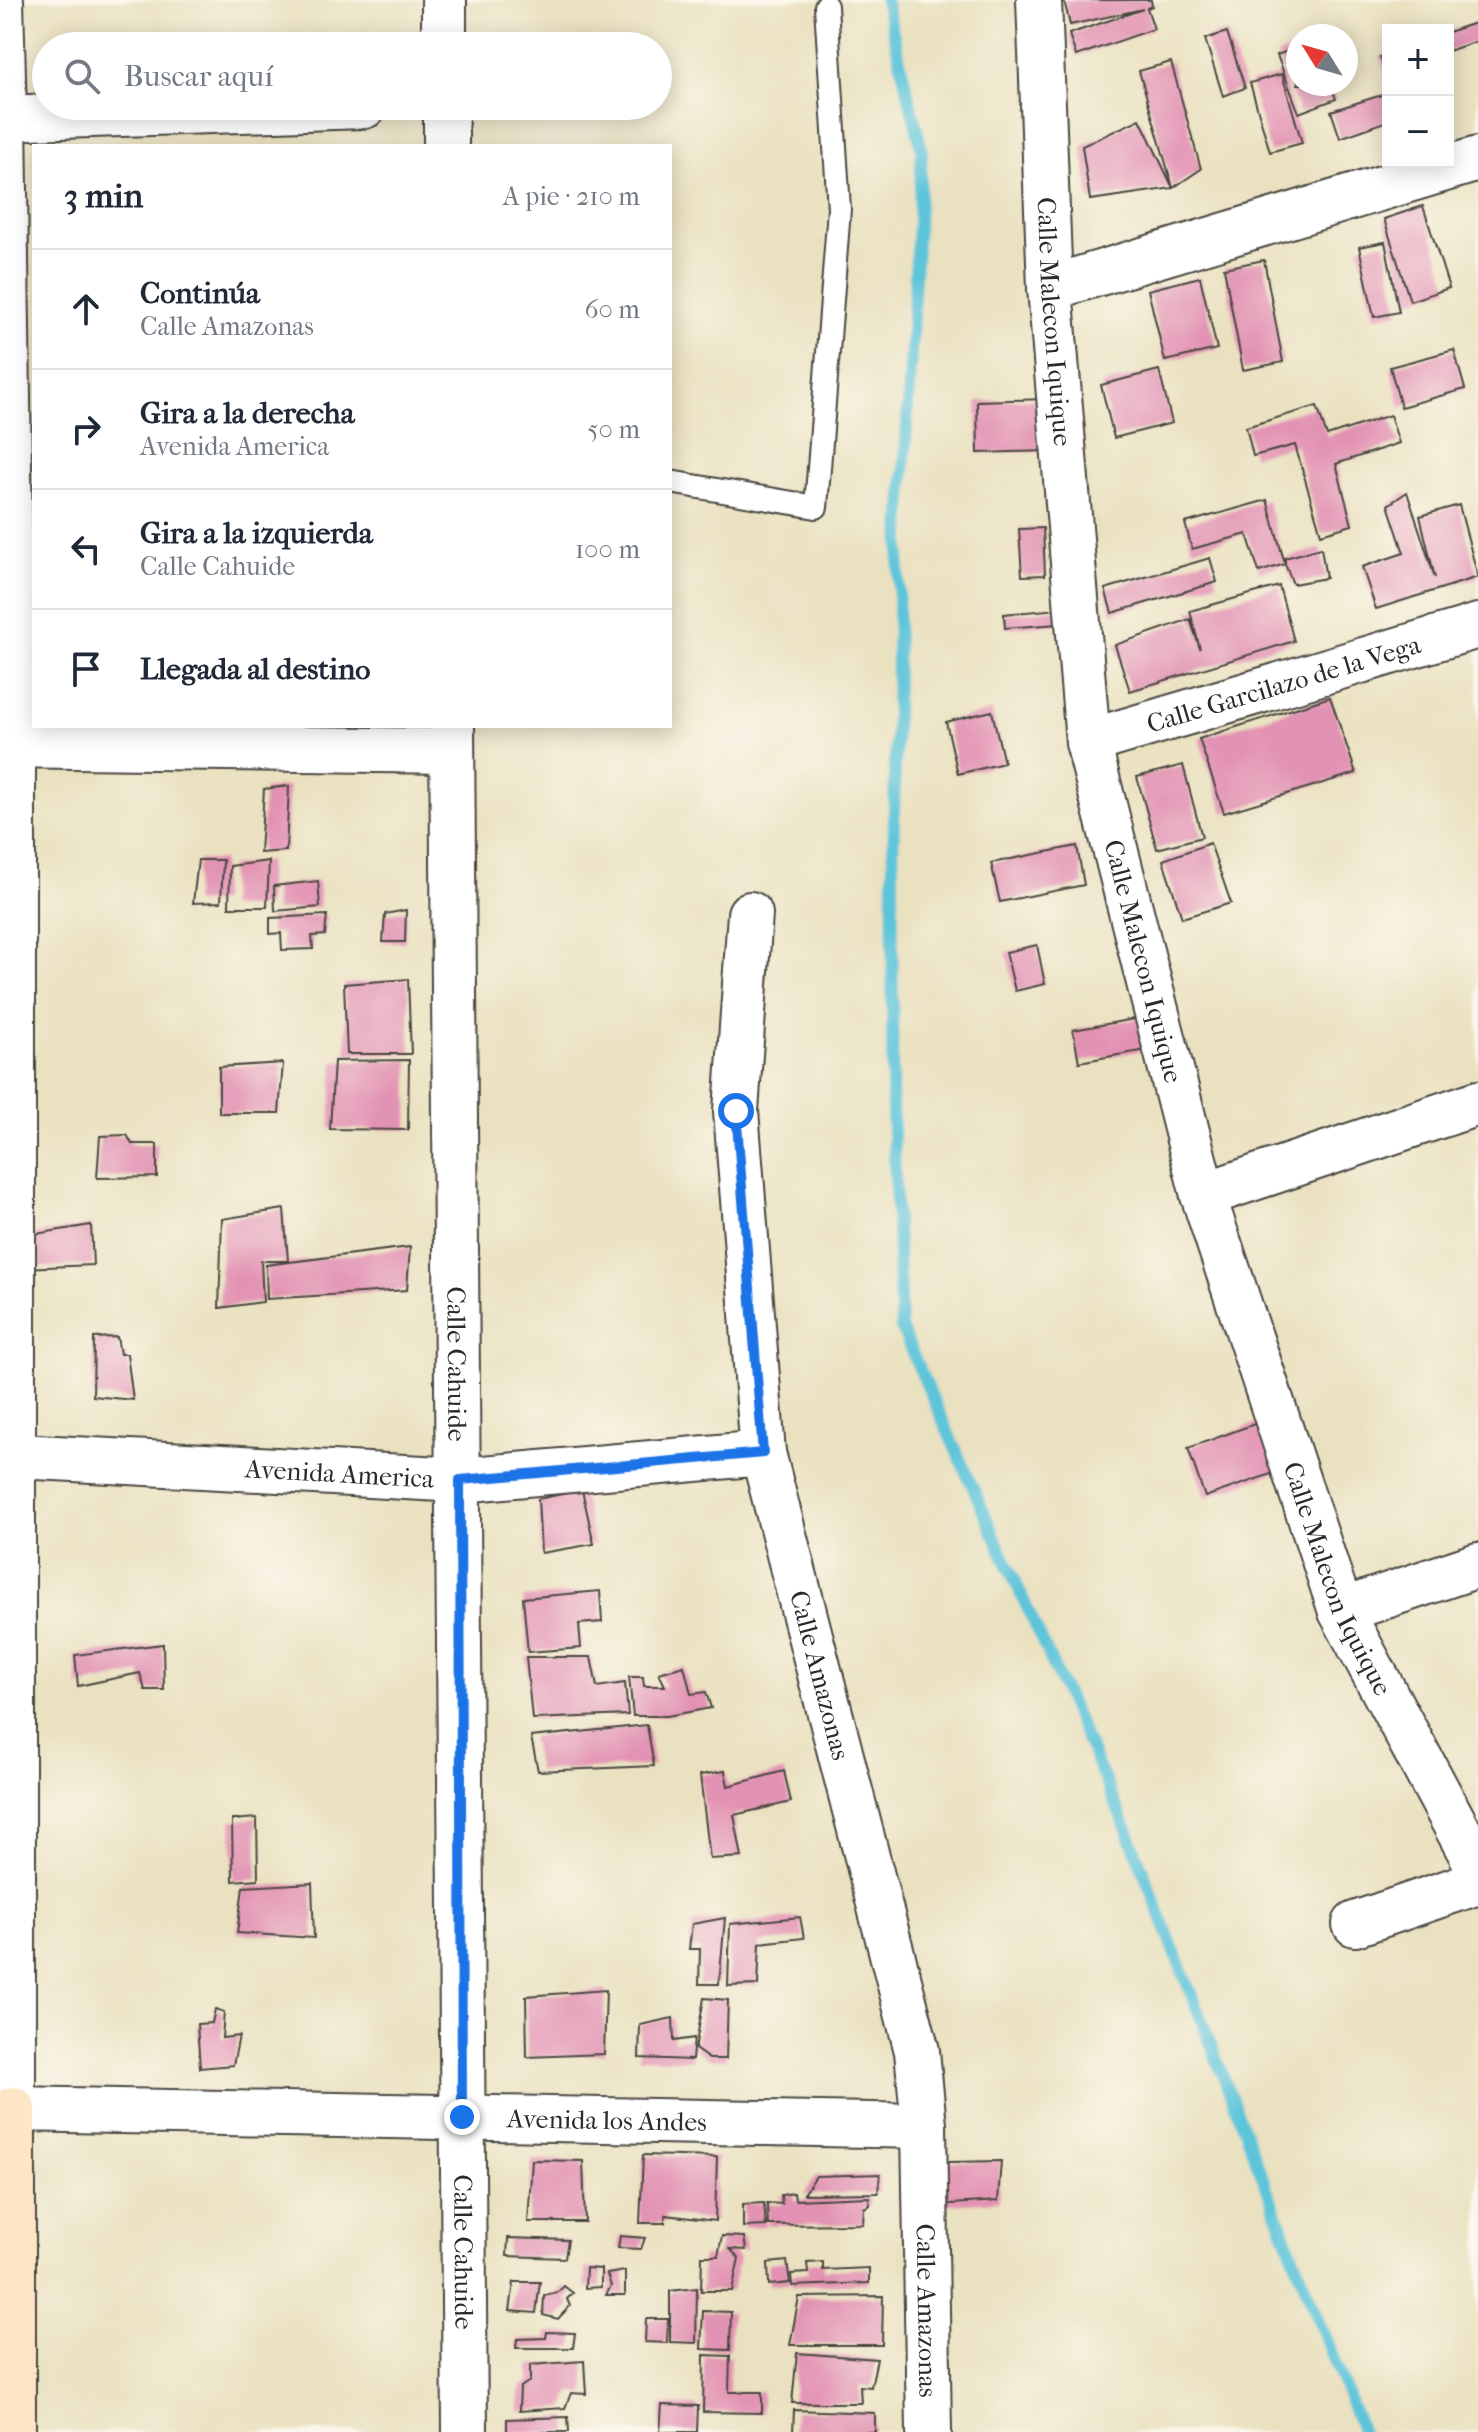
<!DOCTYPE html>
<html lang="es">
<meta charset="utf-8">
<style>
:root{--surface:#fff;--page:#f2f2f3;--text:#1f2937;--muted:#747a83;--line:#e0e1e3}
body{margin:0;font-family:"IM FELL French Canon",serif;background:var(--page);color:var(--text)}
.controls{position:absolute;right:24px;top:24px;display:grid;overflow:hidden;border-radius:0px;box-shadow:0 4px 20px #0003}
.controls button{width:72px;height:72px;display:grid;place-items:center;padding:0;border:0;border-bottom:2px solid var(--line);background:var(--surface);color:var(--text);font:40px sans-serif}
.compass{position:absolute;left:1286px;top:24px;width:72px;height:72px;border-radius:50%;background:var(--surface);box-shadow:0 4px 20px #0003;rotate:307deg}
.stop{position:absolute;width:24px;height:24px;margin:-18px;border:6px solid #1a73e8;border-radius:50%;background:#fff}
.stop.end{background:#1a73e8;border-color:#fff;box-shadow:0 2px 8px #0008}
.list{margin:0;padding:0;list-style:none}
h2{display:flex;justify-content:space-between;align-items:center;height:104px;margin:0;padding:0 32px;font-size:34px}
h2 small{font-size:26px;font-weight:400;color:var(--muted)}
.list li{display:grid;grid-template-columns:52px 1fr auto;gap:24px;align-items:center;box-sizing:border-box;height:120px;padding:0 32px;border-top:2px solid var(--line)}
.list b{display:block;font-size:30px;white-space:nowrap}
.list p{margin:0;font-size:26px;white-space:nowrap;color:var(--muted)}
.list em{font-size:26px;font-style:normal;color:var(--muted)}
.icon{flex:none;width:44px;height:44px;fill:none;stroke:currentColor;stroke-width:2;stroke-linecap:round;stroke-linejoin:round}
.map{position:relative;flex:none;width:1478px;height:2432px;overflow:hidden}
.search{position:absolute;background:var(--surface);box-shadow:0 4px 20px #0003;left:32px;top:32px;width:640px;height:88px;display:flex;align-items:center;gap:20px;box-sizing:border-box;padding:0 28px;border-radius:44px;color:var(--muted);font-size:30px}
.panel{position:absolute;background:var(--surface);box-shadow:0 4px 20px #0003;left:32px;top:144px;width:640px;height:584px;border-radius:0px}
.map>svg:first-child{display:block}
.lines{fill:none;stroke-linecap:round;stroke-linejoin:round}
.stream{stroke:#5dc4da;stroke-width:12}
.building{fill:#e292b2}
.service-casing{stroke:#484641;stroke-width:26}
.minor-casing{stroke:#484641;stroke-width:48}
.tertiary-casing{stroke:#484641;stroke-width:48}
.secondary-casing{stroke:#484641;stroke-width:48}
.service{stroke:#fff;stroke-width:22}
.minor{stroke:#fff;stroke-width:44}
.tertiary{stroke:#fff;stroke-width:44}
.secondary{stroke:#fde5c5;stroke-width:44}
.route{stroke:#1a73e8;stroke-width:10}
.labels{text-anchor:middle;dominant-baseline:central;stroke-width:7;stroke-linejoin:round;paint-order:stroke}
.street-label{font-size:26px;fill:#2b2b2b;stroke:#fbf7ec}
</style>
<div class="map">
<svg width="1478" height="2432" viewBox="0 0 1478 2432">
<rect width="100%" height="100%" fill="#fbf7ec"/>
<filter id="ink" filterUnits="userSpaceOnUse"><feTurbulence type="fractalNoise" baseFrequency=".0125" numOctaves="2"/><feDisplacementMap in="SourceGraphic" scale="16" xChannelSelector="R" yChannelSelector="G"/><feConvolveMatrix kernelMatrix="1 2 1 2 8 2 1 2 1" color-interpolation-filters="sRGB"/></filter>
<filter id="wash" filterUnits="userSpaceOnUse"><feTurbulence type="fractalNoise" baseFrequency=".006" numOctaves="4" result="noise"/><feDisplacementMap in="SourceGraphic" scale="32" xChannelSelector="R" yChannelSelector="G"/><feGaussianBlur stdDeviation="1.8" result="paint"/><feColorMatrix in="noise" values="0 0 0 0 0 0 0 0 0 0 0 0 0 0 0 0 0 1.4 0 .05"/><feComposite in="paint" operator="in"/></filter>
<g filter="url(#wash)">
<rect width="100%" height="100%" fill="#eae1c0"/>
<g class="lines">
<polyline class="stream" points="885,0 922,150 899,568 893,867 892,1106 901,1328 1128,1832 1362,2432"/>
</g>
<g id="blocks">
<g class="building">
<polygon points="1064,0 1151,0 1152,6 1147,8 1154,29 1076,56 1069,34 1143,9 1070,25"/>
<polygon points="1478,22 1478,41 1448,51 1448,32"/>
<polygon points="1227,32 1245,88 1223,96 1205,39"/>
<polygon points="1298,47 1298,84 1330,84 1336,99 1299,113 1277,55"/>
<polygon points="1388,54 1388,72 1386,73 1380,57"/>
<polygon points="1171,62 1201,169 1173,188 1139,71"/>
<polygon points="1282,74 1302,143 1270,152 1250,83"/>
<polygon points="1388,93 1388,121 1340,138 1331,111"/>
<polygon points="1140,119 1173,188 1090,200 1082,146"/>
<polygon points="1423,206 1449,288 1410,301 1384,219"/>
<polygon points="1385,242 1399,312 1374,317 1359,247"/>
<polygon points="1264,260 1283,362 1243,370 1224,268"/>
<polygon points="1200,277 1217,349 1165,361 1148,290"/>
<polygon points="1454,350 1465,389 1401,407 1390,367"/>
<polygon points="1159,370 1172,423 1114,438 1101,385"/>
<polygon points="1046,399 1047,451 978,453 977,401"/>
<polygon points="1317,406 1327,436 1390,415 1399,443 1336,464 1352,525 1321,534 1295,445 1253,456 1246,427"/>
<polygon points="1407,492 1435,578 1420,516 1459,505 1478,577 1376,609 1362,567 1404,553 1388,505"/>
<polygon points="1267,500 1285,564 1285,558 1321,548 1326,578 1293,584 1285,564 1259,572 1247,534 1192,549 1185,523"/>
<polygon points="1043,528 1045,575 1022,576 1019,529"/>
<polygon points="1210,558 1217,582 1112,613 1105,589"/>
<polygon points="1279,586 1294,641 1130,691 1115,645 1190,619 1200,649 1190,611"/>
<polygon points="1058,609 1059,624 1005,628 1004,614"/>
<polygon points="1330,697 1356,773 1224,813 1199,739"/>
<polygon points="992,711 1004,763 958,774 946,722"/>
<polygon points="1183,765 1202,837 1157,849 1137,777"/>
<polygon points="289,786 286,851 260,853 264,789"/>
<polygon points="1210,843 1231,903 1182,918 1163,860"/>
<polygon points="1077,846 1084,885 1000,902 991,863"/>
<polygon points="198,860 223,860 221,902 193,903"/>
<polygon points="269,861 267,907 229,907 230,866"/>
<polygon points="318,881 320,907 275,911 274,886"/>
<polygon points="406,910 405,942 383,942 385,914"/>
<polygon points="327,915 325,935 312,936 313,949 282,950 281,933 270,934 270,918"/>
<polygon points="1037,945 1045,984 1015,991 1006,952"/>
<polygon points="408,979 411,1054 347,1054 344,984"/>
<polygon points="1140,1018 1146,1050 1079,1062 1073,1030"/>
<polygon points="409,1060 408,1130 330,1129 334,1061"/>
<polygon points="283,1063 279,1113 219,1113 219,1067"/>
<polygon points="127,1135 132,1144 157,1144 157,1177 97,1178 100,1136"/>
<polygon points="284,1209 288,1261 261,1261 263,1302 219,1308 222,1219"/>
<polygon points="91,1225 93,1265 24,1268 23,1236"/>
<polygon points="410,1247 407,1290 267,1299 266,1265"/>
<polygon points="117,1337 120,1354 127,1354 133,1400 93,1396 94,1338"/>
<polygon points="1271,1418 1288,1468 1205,1497 1188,1448"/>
<polygon points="582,1490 594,1544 541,1553 538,1499"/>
<polygon points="600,1591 602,1622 579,1624 581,1648 528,1652 523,1598"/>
<polygon points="163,1644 164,1690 145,1690 140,1673 78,1686 75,1655"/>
<polygon points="526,1657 591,1657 597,1687 625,1683 628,1715 532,1719"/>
<polygon points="684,1666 691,1694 706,1692 711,1708 667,1716 633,1716 629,1677 643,1677 644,1686 665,1686 659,1673"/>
<polygon points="647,1725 654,1766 538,1771 531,1737"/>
<polygon points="725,1771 728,1786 784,1771 791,1802 734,1815 742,1857 710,1859 700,1775"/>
<polygon points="257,1818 258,1879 233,1881 232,1820"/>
<polygon points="312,1883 314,1938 237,1933 243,1887"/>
<polygon points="800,1917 804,1938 760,1943 758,1985 728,1986 730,1924"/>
<polygon points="725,1918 719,1984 699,1984 700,1949 689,1949 692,1924"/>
<polygon points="606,1990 604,2054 527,2057 526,1996"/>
<polygon points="704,1998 728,2000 726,2059 709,2059 695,2049"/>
<polygon points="215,2009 224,2012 222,2038 239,2036 233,2065 200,2068 197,2024 212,2023"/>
<polygon points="673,2018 674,2041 694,2038 692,2060 639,2058 640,2025"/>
<polygon points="643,2155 717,2157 715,2221 665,2215 665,2223 640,2223"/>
<polygon points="532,2160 583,2161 585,2222 528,2222"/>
<polygon points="1001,2161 998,2201 935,2205 926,2191 948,2162"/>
<polygon points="880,2174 878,2193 804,2194 816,2176"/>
<polygon points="794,2193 795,2200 869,2197 870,2205 864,2208 863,2224 768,2225 767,2203 782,2204 781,2195"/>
<polygon points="764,2203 766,2226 743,2227 743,2204"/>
<polygon points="620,2236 645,2238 641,2249 618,2248"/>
<polygon points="722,2236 744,2237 746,2250 730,2249 739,2258 732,2291 701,2291 702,2256 718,2256"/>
<polygon points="508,2238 568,2240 565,2258 507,2256"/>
<polygon points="787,2261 790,2283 769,2285 768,2263"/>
<polygon points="823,2262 823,2270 869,2268 869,2283 792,2286 791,2274 808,2273 807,2263"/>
<polygon points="586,2268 601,2269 601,2287 585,2288"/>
<polygon points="625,2271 625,2295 606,2295 611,2286 607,2274"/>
<polygon points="514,2282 540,2282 536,2313 510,2311"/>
<polygon points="564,2286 573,2293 567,2299 570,2306 558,2319 543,2315 544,2296 557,2293"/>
<polygon points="697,2288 696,2343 670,2342 670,2291"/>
<polygon points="883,2296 882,2345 790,2345 799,2297"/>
<polygon points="703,2311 731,2312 730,2350 701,2349"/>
<polygon points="646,2319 668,2319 667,2343 645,2342"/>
<polygon points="547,2332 575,2333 573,2348 516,2348 517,2339 546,2338"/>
<polygon points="797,2353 877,2359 871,2387 860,2386 861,2403 792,2403"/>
<polygon points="704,2355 730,2356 729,2392 762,2392 762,2413 703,2412"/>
<polygon points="584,2361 586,2394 571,2393 565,2408 519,2411 520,2387 530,2381 530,2365"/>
<polygon points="662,2405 698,2406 697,2432 660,2432"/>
<polygon points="794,2410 875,2413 875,2432 793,2432"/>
<polygon points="568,2417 569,2432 507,2432 507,2419"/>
</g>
</g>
</g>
<g filter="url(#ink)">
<use href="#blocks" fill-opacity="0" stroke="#484641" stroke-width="2"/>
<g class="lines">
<defs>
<polyline id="service" points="670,482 816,507 839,209 826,6"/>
<g id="minor">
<polyline points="1,0 4,117"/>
<path id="s1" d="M1039,0L1050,288L1088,742L1203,1195L1341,1611L1478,1867"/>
<polyline points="446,106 446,146"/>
<polyline points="1050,288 1478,159"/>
<path id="s2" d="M452,726L465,2432"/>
<path id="s3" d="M1088,742L1478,626"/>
<polyline points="0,745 452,751"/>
<path id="s4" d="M750,914L736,1111L763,1453L917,2051L924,2126L929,2432"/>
<polyline points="1203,1195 1478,1103"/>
<path id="s5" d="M0,1455L460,1480L763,1453"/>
<polyline points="1341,1611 1478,1565"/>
<polyline points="1355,1924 1478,1882"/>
<path id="s6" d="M13,2109L924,2126"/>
</g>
<g id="tertiary">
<polyline points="444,0 444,46"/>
<polyline points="0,118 364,106"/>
<polyline points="0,2108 13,2109 13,747 4,117"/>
</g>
<polyline id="secondary" points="13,2109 13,2432"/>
</defs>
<use href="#service" class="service-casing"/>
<use href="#minor" class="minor-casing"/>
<use href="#tertiary" class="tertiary-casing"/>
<use href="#secondary" class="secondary-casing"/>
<use href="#service" class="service"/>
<use href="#minor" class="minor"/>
<use href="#tertiary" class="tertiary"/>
<use href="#secondary" class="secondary"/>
</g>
</g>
<g class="lines" filter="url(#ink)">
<polyline class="route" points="462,2117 460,1480 763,1453 736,1111"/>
</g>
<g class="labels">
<g class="street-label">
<text stroke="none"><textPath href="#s1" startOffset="322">Calle Malecon Iquique</textPath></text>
<text stroke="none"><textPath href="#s3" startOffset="204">Calle Garcilazo de la Vega</textPath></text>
<text stroke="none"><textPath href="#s1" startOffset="970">Calle Malecon Iquique</textPath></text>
<text stroke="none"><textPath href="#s2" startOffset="638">Calle Cahuide</textPath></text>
<text stroke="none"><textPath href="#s5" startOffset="340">Avenida America</textPath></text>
<text stroke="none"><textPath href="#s1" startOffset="1618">Calle Malecon Iquique</textPath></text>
<text stroke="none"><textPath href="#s4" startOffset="770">Calle Amazonas</textPath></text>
<text stroke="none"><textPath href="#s6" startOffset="594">Avenida los Andes</textPath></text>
<text stroke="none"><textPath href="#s2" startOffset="1526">Calle Cahuide</textPath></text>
<text stroke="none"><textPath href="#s4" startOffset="1418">Calle Amazonas</textPath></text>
</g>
</g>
</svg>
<div class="controls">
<button>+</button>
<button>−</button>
</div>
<svg class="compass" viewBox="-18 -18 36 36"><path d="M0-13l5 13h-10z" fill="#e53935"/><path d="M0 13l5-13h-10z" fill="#747a83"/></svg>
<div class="stop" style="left:736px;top:1111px"></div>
<div class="stop end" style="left:462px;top:2117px"></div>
<div class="search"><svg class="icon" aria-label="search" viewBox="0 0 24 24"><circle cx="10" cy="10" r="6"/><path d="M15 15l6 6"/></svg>Buscar aquí</div>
<section class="panel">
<h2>3 min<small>A pie · 210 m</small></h2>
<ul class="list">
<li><svg class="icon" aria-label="ahead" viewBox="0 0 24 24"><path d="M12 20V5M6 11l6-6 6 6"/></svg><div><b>Continúa</b><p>Calle Amazonas</p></div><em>60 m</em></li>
<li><svg class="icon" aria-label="right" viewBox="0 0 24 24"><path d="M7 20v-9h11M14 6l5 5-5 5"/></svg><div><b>Gira a la derecha</b><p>Avenida America</p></div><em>50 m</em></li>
<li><svg class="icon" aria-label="left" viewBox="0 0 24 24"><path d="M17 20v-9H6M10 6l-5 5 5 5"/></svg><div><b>Gira a la izquierda</b><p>Calle Cahuide</p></div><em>100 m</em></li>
<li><svg class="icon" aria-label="arrive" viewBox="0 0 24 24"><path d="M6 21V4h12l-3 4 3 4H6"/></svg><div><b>Llegada al destino</b></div></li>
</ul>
</section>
</div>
